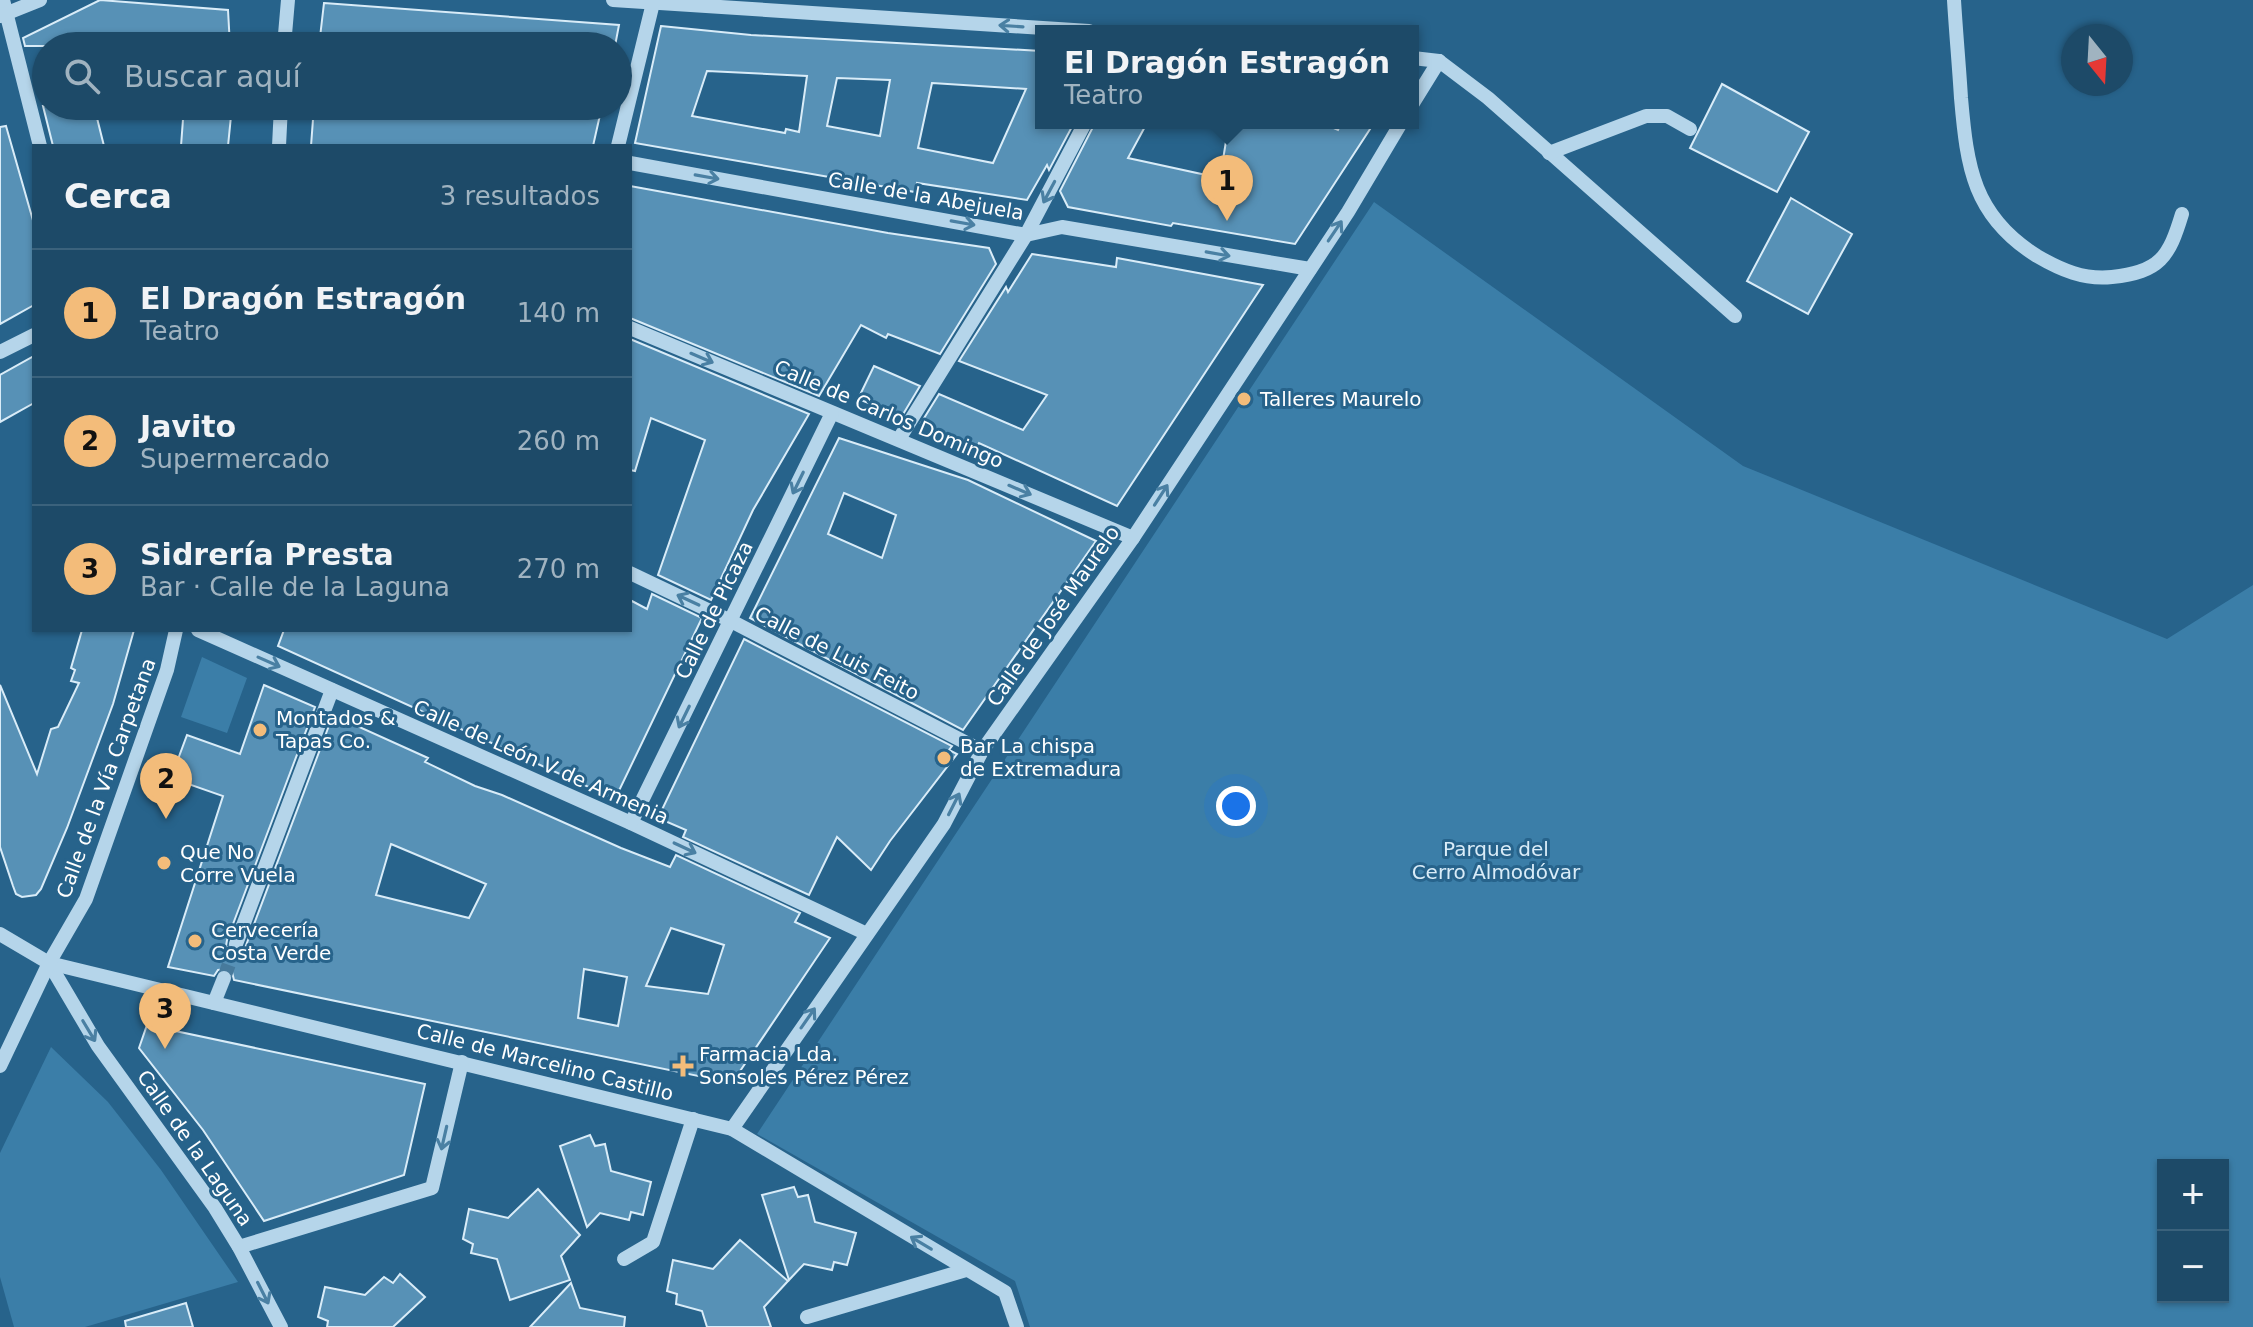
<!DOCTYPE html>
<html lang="es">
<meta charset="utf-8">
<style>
:root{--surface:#1d4a68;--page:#25516e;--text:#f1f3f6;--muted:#a0b3c0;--line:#3b627c;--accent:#f3bc7a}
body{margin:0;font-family:"DejaVu Sans",sans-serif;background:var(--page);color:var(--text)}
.controls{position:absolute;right:24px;bottom:24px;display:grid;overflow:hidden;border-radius:0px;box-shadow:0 2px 6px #0004}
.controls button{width:72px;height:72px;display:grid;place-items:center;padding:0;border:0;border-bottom:2px solid var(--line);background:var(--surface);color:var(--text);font:40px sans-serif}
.compass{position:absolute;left:2061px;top:24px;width:72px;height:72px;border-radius:50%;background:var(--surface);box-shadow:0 2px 6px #0004;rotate:162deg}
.you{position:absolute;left:1236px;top:806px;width:28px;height:28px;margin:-20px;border:6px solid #fff;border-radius:50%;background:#1a73e8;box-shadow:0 0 0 12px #1a73e833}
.badge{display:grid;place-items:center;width:52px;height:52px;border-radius:50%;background:var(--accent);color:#111;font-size:26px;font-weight:700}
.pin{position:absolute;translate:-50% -66px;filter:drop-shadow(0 2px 4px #0008)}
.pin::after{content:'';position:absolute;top:42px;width:28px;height:24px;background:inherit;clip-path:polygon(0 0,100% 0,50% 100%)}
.popup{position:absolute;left:1035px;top:25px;width:384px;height:104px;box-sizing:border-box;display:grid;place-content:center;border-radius:0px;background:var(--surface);filter:drop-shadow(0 2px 6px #0005);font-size:26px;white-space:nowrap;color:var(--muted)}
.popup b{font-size:30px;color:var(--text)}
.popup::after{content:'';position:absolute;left:50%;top:100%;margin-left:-16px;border:16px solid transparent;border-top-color:var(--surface)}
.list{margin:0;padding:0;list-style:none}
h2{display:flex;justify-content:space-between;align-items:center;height:104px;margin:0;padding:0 32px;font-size:34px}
h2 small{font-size:26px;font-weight:400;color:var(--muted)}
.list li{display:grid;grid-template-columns:52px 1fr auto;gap:24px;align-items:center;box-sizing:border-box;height:128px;padding:0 32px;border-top:2px solid var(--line)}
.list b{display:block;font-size:30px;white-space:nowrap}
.list p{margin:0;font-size:26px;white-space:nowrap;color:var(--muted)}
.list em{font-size:26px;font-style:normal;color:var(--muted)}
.icon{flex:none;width:44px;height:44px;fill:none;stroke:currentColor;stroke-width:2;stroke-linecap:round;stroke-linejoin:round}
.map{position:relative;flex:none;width:2253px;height:1327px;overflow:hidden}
.search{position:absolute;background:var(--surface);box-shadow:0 2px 6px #0004;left:32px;top:32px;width:600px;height:88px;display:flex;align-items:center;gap:20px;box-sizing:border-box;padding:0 28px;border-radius:44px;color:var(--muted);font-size:30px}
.panel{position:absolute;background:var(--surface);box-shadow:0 2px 6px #0004;left:32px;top:144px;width:600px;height:488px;border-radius:0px}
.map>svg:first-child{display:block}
.green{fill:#3b7ea8;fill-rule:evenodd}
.building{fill:#5791b6;stroke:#d9ecf8;stroke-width:2;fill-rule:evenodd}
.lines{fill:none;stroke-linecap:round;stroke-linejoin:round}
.minor-tunnel{stroke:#477a9c;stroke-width:14;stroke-dasharray:14 7;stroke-linecap:butt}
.minor{stroke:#b5d5ea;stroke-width:14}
.oneway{stroke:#4a80a3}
.poi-dot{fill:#f3bc7a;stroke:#27638b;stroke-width:3}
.labels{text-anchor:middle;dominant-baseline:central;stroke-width:6;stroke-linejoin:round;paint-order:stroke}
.street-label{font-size:20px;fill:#fff;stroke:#27638b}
.poi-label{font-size:20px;fill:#fff;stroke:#27638b;text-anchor:start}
.park-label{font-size:20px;fill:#d9ecf8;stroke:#27638b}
</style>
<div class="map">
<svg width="2253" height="1327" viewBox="0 0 2253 1327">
<rect width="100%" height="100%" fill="#27638b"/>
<g class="green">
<path d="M1374,202L1743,466L2167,639L2253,585V1327H1030L1015,1281L757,1134ZM2163,1165H2223V1297H2163Z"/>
<polygon points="202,657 247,678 227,733 181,717"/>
<polygon points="51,1047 108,1102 161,1170 238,1282 85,1327 14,1327 0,1277 0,1153"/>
</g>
<g class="building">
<polygon points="100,0 228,10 230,46 25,46 23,38"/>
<polygon points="324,3 552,20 619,25 615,46 391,46 358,42 357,46 319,46"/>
<path d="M661,26L751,35L1041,51V123H1074L1049,170L1047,165L1027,200L917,183L915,192L635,143ZM707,71L807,76L799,132L786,129L785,133L692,116ZM837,78L890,80L880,136L827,126ZM932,83L1026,89L993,163L918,148Z"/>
<polygon points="1722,84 1809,132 1777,192 1690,148"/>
<polygon points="43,106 94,106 104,146 53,146"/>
<polygon points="184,106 232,106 228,146 181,146"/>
<polygon points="314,106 602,106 593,146 311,146"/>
<polygon points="1095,123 1147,123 1128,158 1220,178 1229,123 1322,123 1338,130 1341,123 1374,123 1295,244 1173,223 1171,226 1068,207 1060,191"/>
<polygon points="6,126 34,224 34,305 0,324 0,127"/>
<polygon points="630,186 888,233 989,248 996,264 940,354 888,334 886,338 861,325 819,396 630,318"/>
<polygon points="1791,198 1852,234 1808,314 1747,281"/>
<polygon points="1032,254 1116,267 1117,258 1263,285 1117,506 979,443 977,447 921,423 939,394 1023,430 1047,395 959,361 1006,287 1008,292"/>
<polygon points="630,339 809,414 753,510 711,600 658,575 705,440 651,418 635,471 630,470"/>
<polygon points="34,356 34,403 0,422 0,375"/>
<polygon points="874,366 920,386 902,416 858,399"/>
<path d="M839,438L968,480L1096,541L963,730L750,618ZM844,493L896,515L882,558L828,534Z"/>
<polygon points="652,594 702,618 615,799 278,646 284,630 630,630 630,600 647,609"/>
<polygon points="82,630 134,630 113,704 67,828 41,889 36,895 22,897 16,894 13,886 0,847 0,685 37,774 51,729 58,727 79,683 71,681 75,670 71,668"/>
<polygon points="744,639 952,746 949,750 957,754 890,841 871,870 837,837 809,895 683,837 686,830 658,818"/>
<path d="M264,685L315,707L227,940L226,946L232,953L238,954L245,948L333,715L428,758L425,762L475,786L502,795L621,848L670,867L676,855L800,913L795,922L830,938L732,1083L234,980L232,972L227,969L218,970L214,976L168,967L223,796L171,778L187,735L240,754ZM391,844L486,884L469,918L376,895ZM671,928L724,945L708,994L646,986ZM584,969L627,977L618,1026L578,1018Z"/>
<polygon points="147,1025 425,1084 404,1175 264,1221 203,1130 139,1048"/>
<polygon points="590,1135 595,1146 605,1144 611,1171 651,1182 643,1215 631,1212 629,1220 600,1213 587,1227 560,1146"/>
<polygon points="794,1187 798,1197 808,1195 815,1222 856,1233 847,1265 834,1262 832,1270 804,1264 789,1280 762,1195"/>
<polygon points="538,1189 580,1235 561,1256 570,1280 510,1300 497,1259 471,1253 473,1244 463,1239 469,1209 508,1218"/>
<polygon points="740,1240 788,1281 764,1307 771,1327 707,1327 702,1311 676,1304 677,1294 667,1291 673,1260 713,1269"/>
<polygon points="400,1274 425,1297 393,1327 327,1327 328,1321 318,1317 325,1287 365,1295 384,1277 393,1283"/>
<polygon points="571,1283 580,1308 625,1317 624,1327 530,1327"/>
<polygon points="186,1303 193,1327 126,1327 125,1321"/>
</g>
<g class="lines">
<polyline class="minor-tunnel" points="224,978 236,944"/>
<g class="minor">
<polyline points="3,0 40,146"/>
<polyline points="613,0 1089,31"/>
<path d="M1954,0C1956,33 1959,65 1961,98C1967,167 1973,216 2037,256C2061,270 2084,280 2112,277C2160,272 2169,257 2182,214"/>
<polyline points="0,16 40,0"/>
<polyline points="284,46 288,0"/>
<polyline points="1413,58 1439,61"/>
<polyline points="1439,61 1488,98 1735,316"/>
<polyline points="1413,103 1439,61"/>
<polyline points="279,146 281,106"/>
<polyline points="618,146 653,3"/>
<polyline points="1549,153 1646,116 1667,116 1690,129"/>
<polyline points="630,163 1026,235 1062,227 1310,269"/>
<polyline points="630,328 1133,538"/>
<polyline points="0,352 34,335"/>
<polyline points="899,439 1026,235 1085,123"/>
<polyline points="630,573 731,621 982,751"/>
<polyline points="198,630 631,823 867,934"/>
<polyline points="631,823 832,413"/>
<polyline points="0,934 49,963 98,1046 215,1208 239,1247 281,1327"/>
<polyline points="236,944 332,690"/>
<polyline points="49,963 732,1129 1005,1292 1017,1327"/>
<polyline points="214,1003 224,978"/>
<polyline points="0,1066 49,963 86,899 167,670 176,630"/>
<polyline points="732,1129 944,824 982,751 1133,538 1348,212 1401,123"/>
<polyline points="239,1247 432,1188 462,1062"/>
<polyline points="624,1259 653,1242 693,1119"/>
<polyline points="807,1317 966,1270"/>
</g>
</g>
<defs><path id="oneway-shaft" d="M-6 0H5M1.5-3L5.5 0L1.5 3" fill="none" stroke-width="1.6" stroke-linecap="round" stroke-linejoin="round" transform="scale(2)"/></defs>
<g class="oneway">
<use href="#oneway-shaft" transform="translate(1011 26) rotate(-176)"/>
<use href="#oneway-shaft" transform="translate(707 177) rotate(10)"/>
<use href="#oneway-shaft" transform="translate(1049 192) rotate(118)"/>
<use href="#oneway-shaft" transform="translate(963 223) rotate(10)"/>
<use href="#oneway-shaft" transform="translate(1335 231) rotate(-56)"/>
<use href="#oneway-shaft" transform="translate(1218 254) rotate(10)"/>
<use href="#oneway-shaft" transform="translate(702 358) rotate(23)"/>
<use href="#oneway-shaft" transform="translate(798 483) rotate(116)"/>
<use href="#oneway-shaft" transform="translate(1020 490) rotate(23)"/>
<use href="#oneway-shaft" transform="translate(1161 495) rotate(-57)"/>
<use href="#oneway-shaft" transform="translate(688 600) rotate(-155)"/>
<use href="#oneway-shaft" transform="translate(269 662) rotate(24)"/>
<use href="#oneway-shaft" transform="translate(684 717) rotate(116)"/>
<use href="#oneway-shaft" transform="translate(954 804) rotate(-63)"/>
<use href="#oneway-shaft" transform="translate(685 848) rotate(25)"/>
<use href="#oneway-shaft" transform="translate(808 1018) rotate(-55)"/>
<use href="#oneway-shaft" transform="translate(89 1031) rotate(59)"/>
<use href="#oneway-shaft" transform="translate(444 1138) rotate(103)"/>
<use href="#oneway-shaft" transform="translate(921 1243) rotate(-149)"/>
<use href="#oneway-shaft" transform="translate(263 1293) rotate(63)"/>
</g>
<g class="poi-dot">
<circle cx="1244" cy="399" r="8"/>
<circle cx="260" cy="730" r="8"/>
<circle cx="944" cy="758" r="8"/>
<circle cx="164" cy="863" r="8"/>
<circle cx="195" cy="941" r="8"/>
<path d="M679 1054h8v8h8v8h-8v8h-8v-8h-8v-8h8z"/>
</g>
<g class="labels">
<g class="street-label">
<text transform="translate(926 196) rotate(10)">Calle de la Abejuela</text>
<text transform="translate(889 414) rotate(23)">Calle de Carlos Domingo</text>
<text transform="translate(714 610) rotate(-64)">Calle de Picaza</text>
<text transform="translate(1053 616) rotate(-55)">Calle de José Maurelo</text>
<text transform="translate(837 653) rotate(27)">Calle de Luis Feito</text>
<text transform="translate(541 762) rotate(24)">Calle de León V de Armenia</text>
<text transform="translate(106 778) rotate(-70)">Calle de la Vía Carpetana</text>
<text transform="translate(545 1062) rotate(14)">Calle de Marcelino Castillo</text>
<text transform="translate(195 1148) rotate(55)">Calle de la Laguna</text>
</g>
<g class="poi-label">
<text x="1260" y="399">Talleres Maurelo</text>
<text x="276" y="718">Montados &amp;<tspan x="276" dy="23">Tapas Co.</tspan></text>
<text x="960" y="746">Bar La chispa<tspan x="960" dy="23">de Extremadura</tspan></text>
<text x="180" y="852">Que No<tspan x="180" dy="23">Corre Vuela</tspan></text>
<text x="211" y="930">Cervecería<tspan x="211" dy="23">Costa Verde</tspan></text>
<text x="699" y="1054">Farmacia Lda.<tspan x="699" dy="23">Sonsoles Pérez Pérez</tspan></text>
</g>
<g class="park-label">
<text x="1496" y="849">Parque del<tspan x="1496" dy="23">Cerro Almodóvar</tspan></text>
</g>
</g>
</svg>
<div class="controls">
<button>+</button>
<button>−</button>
</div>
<svg class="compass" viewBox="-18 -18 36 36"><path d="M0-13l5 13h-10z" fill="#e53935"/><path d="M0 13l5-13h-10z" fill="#a0b3c0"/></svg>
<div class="you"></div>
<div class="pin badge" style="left:1227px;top:221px">1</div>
<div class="popup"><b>El Dragón Estragón</b>Teatro</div>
<div class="pin badge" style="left:166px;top:819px">2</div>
<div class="pin badge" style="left:165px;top:1049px">3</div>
<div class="search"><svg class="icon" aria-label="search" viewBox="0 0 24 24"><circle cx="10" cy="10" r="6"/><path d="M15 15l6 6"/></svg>Buscar aquí</div>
<section class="panel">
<h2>Cerca<small>3 resultados</small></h2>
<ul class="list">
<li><span class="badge">1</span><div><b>El Dragón Estragón</b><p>Teatro</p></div><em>140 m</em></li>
<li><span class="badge">2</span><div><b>Javito</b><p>Supermercado</p></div><em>260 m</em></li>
<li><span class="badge">3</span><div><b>Sidrería Presta</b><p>Bar · Calle de la Laguna</p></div><em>270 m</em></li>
</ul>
</section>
</div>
